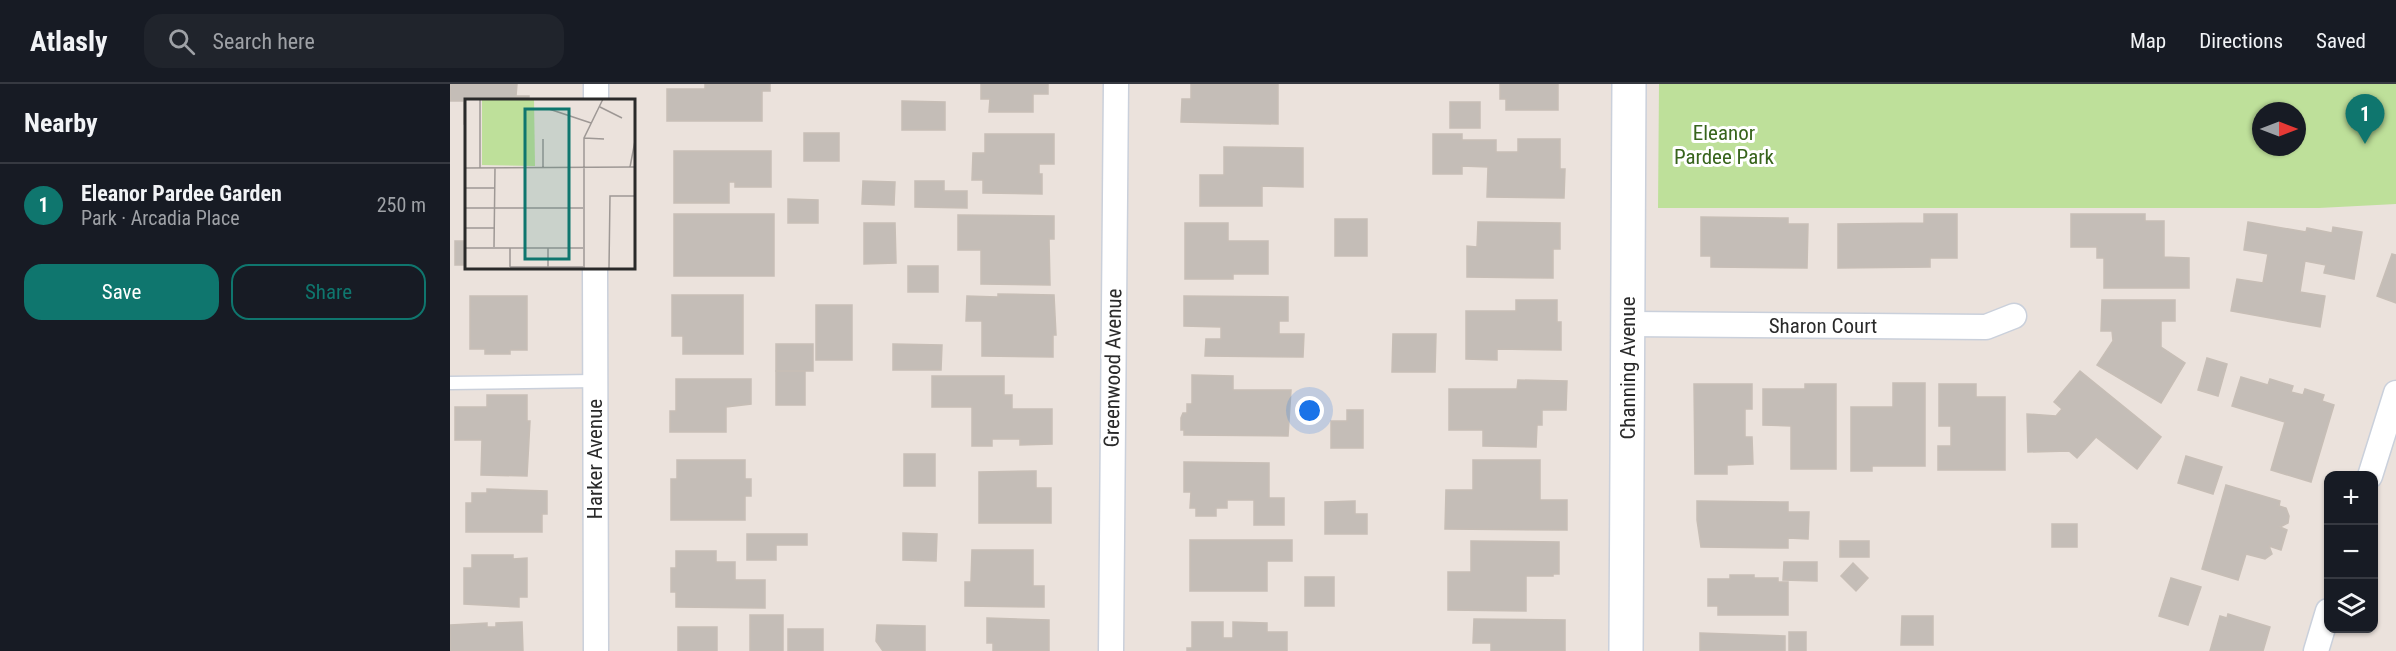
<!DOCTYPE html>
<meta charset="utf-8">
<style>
:root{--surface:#171b24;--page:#20242c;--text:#f1f3f6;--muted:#9ea1a6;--line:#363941;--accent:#0f766e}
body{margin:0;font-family:"Roboto Condensed",sans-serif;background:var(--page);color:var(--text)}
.controls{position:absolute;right:18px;bottom:18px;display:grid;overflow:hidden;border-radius:12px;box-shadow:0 2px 4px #0004}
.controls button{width:54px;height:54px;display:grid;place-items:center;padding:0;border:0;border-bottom:2px solid var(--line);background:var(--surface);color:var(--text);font:30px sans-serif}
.compass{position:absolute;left:1802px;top:18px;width:54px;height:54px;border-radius:50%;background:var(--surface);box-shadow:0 2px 4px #0004;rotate:90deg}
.you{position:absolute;left:860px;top:327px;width:21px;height:21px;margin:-15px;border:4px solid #fff;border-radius:50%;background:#1a73e8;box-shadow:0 0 0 9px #1a73e833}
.badge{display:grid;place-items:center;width:39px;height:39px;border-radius:50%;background:var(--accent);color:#fff;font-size:20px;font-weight:700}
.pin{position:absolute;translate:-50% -50px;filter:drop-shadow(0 2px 3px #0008)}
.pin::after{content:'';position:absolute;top:32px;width:21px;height:18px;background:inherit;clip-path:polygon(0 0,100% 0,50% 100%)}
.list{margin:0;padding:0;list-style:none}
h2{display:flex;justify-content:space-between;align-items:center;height:78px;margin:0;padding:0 24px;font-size:26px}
h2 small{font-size:20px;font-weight:400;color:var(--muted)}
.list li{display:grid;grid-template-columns:39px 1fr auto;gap:18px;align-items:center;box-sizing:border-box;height:84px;padding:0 24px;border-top:2px solid var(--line)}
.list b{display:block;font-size:22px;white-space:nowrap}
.list p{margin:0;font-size:20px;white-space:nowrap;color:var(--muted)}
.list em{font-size:20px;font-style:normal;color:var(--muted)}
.actions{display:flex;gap:12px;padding:18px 24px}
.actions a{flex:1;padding:14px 0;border:2px solid var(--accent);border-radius:18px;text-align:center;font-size:21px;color:var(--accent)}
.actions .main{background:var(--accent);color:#fff}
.icon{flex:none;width:33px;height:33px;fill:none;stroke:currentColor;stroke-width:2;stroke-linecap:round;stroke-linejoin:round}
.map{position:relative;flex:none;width:1946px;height:567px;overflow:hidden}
header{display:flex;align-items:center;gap:36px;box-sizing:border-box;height:84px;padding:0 30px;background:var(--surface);border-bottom:2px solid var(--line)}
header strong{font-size:28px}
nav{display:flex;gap:33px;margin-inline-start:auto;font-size:21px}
.search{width:420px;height:54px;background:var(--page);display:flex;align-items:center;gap:15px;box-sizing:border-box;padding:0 21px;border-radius:18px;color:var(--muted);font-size:22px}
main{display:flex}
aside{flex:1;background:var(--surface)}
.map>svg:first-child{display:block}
.green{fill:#bee09a;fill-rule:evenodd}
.building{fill:#c4bdb7;stroke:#c7beb6;stroke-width:1.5}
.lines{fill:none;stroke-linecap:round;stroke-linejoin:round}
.lane-casing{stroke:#cad0db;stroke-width:15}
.street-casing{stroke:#cad0db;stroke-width:27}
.secondary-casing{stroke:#cad0db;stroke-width:36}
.lane{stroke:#fff;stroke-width:12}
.street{stroke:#fff;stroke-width:24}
.secondary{stroke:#fff;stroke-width:33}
.labels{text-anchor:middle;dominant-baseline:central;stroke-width:6;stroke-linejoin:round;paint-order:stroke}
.park-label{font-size:21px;fill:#37641c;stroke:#fff}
.street-label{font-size:21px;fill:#2a2a2a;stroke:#fff}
.inset-road{fill:none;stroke:#9e9895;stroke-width:1.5}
.view{fill:#0f766e;fill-opacity:0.15;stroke:#0f766e;stroke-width:3}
.inset-edge{fill:none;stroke:#2a2a2a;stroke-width:3}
</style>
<header>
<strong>Atlasly</strong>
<div class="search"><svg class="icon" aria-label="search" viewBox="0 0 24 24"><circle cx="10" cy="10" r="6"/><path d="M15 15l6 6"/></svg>Search here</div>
<nav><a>Map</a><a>Directions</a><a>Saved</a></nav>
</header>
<main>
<aside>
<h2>Nearby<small></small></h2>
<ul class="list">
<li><span class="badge">1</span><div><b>Eleanor Pardee Garden</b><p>Park · Arcadia Place</p></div><em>250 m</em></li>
</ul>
<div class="actions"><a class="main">Save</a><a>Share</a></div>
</aside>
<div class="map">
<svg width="1946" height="567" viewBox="0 0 1946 567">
<rect width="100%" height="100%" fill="#ebe2dc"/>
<path class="green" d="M1209,0H1946V120L1869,124H1208ZM1811,27H1847V63H1811Z"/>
<g class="building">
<polygon points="0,0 67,0 66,12 79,12 79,16 16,16 16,40 14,40 14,17 0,17"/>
<polygon points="255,0 320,0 320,7 312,7 312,37 217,37 217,5 255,5"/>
<polygon points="531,0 598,0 598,10 583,10 583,28 539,28 540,15 531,15"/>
<polygon points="741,0 828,0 828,40 731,38 732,15 741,15"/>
<polygon points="1050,0 1108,0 1108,26 1056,26 1056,15 1050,15"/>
<polygon points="452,17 495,18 495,46 452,46"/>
<rect x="1000" y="18" width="30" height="26"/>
<rect x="354" y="49" width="35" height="28"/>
<polygon points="535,50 604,50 604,80 589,80 589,90 592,90 592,110 533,109 533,96 522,96 523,69 535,69"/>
<polygon points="983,50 1012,50 1012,56 1046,56 1046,68 1068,68 1068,55 1110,55 1110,85 1115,85 1114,114 1037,113 1038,83 1012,82 1012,90 983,90"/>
<polygon points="774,63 853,64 853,103 812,102 812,122 750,122 750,91 774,91"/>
<polygon points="224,67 321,67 321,103 285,103 285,98 279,98 279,119 224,119"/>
<polygon points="413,97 445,98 444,121 412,120"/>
<polygon points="465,97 494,97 494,107 517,107 517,124 465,123"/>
<polygon points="338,115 368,116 368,139 338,139"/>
<rect x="224" y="130" width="100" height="62"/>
<polygon points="1474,130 1507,130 1507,174 1480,174 1480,183 1388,184 1388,140 1474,139"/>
<polygon points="1621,130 1695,130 1695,137 1714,137 1714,173 1739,174 1739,204 1654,204 1654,174 1647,174 1647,163 1621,163"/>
<polygon points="508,131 604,132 604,155 599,155 600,201 531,200 531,166 508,166"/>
<polygon points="1251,133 1338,134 1338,140 1358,140 1357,184 1261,183 1261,172 1251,172"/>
<rect x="885" y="135" width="32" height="37"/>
<polygon points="1028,138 1110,139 1110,165 1103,165 1103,194 1017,193 1017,162 1027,163"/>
<polygon points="1798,138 1856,148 1857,144 1882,149 1883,143 1912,148 1904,195 1874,189 1876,181 1855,177 1850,208 1875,212 1870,243 1781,227 1787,195 1813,199 1818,170 1794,166"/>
<polygon points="414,139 445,139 446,179 414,180"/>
<polygon points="735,139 778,139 778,157 818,157 818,190 783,190 783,195 735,195"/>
<rect x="5" y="157" width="11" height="24"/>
<polygon points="1942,170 1946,171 1946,219 1927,212"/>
<rect x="458" y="182" width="30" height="26"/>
<polygon points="548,210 604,211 606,251 603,251 603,273 532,272 532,237 516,237 517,212 548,213"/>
<polygon points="222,211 293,211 293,270 233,270 233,252 222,252"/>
<polygon points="20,212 77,212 77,266 60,266 60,270 35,270 35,265 20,265"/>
<polygon points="734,212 838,213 838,237 829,237 829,250 854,250 853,273 755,272 756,255 771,255 771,243 734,242"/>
<polygon points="1066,216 1107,216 1107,238 1111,238 1111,266 1047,265 1047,276 1016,275 1016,227 1066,227"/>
<polygon points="1652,216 1725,216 1725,237 1711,237 1711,263 1735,279 1711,319 1647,281 1663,257 1662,247 1651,247"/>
<rect x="366" y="221" width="36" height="55"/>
<polygon points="943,250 986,250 985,288 942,288"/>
<rect x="326" y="260" width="37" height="27"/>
<polygon points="443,260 492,261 491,286 443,286"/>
<polygon points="1757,274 1777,280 1768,312 1748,306"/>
<rect x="326" y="287" width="29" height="34"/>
<polygon points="1630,287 1711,353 1687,385 1646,353 1627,374 1619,367 1578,368 1577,330 1606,332 1612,325 1604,318"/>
<polygon points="742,291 783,292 783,306 841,306 838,352 734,351 734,346 731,346 731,334 733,329 737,329 737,320 742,320"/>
<polygon points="482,292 554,292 554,311 562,311 562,325 602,325 602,360 570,361 570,355 542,355 542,362 522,362 522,323 482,323"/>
<polygon points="1791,293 1818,301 1820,295 1843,302 1841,308 1853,311 1855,305 1874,311 1872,317 1884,321 1861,398 1821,386 1835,338 1782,322"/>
<polygon points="226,295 301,295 301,320 276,323 276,348 220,348 220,327 226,327"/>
<polygon points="1068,296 1117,297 1116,326 1092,326 1092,341 1087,341 1086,363 1033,362 1033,346 999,346 999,305 1067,305"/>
<polygon points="1443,299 1475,299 1475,382 1422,382 1422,387 1401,387 1401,323 1443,323"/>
<polygon points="1244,300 1302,300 1302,325 1295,325 1295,353 1302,353 1303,380 1277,381 1277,390 1245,390"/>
<polygon points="1355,300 1386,300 1386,385 1341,385 1341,342 1313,341 1313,305 1355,305"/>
<polygon points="1489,300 1526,300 1526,313 1555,313 1555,386 1488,386 1488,362 1501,362 1501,342 1489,342"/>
<polygon points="37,311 77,311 77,337 80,337 77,392 31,391 32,356 5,356 5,323 37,323"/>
<polygon points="897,326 913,326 913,364 881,364 881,337 897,337"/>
<rect x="454" y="370" width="31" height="32"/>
<polygon points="1736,372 1772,383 1763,410 1728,399"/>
<polygon points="227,376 295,376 295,395 301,395 301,412 295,412 295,436 221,436 221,395 227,395"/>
<polygon points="1023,376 1090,376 1090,416 1117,416 1117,446 995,445 996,406 1023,406"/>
<polygon points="734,378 819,379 819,414 834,414 834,441 804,441 804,416 777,416 777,424 766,424 766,432 746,432 746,424 740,424 741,408 734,408"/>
<polygon points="586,387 586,404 601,404 601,439 529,439 529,388"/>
<polygon points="1776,401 1830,417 1829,422 1836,424 1839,432 1838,439 1830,443 1837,446 1831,466 1819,462 1822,470 1815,475 1796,470 1788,496 1752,485"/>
<polygon points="37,405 97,407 97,430 92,430 92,448 16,448 16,419 22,419 22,409 37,409"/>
<polygon points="905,417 905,430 917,430 917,450 875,450 875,418"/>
<polygon points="1247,417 1338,418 1338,428 1359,428 1358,455 1338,454 1338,464 1251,463 1247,436"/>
<rect x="1602" y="440" width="25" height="23"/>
<polygon points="453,449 487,450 486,477 453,476"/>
<polygon points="297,450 357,450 357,461 326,461 326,476 297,476"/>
<polygon points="740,456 842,456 842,477 817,477 817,507 740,507"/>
<polygon points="1021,457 1109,458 1109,490 1103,490 1103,492 1076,492 1076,527 998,526 998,488 1021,488"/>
<rect x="1390" y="457" width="29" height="16"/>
<polygon points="522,466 583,466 583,502 594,502 594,523 515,522 515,498 521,498"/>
<polygon points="226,467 266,467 266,478 285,478 285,496 315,496 315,524 226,523 226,508 221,508 221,484 226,484"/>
<polygon points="22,471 63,471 63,475 77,474 77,513 69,513 69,523 14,520 14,484 22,484"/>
<polygon points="1334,478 1367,478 1367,497 1333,496"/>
<polygon points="1403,479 1418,494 1406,507 1391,492"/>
<polygon points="1280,491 1304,491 1304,494 1328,494 1328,498 1338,498 1338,531 1268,531 1268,522 1258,522 1258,495 1280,495"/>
<rect x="855" y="493" width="29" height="29"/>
<polygon points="1721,494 1751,503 1738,541 1709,532"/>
<polygon points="1778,530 1820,543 1813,567 1760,567 1770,532 1777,534"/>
<rect x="300" y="531" width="33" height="36"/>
<polygon points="1452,532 1483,532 1483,561 1451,561"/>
<polygon points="537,534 599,536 599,567 543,567 543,559 537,559"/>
<polygon points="1024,535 1115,536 1115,567 1041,567 1041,559 1023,559"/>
<polygon points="72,538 73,567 0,567 0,541 37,539 37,543 46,543 46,539"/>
<polygon points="742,538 773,538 773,554 783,554 783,538 817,539 817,548 837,548 837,567 737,567 737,564 742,564"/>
<polygon points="427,541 475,542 475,567 433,567 426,557"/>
<rect x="228" y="543" width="39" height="24"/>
<rect x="338" y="545" width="35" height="22"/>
<rect x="1339" y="548" width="17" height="19"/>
<polygon points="1250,549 1335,552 1335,567 1250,567"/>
</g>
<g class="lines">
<defs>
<polyline id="lane" points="0,299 144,297"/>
<g id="street">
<polyline points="146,16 146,0"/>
<polyline points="145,183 146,567"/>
<polyline points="1179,240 1536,243 1564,232"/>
<polyline points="1920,392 1946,309"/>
<polyline points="661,567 666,0"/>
<polyline points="1866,567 1878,527"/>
</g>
<polyline id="secondary" points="1176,567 1179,0"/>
</defs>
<use href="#lane" class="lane-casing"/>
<use href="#street" class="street-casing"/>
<use href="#secondary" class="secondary-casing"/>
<use href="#lane" class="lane"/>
<use href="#street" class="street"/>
<use href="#secondary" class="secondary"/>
</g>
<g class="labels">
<g class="park-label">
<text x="1274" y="49">Eleanor<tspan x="1274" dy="24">Pardee Park</tspan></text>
</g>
<g class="street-label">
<text x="1373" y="242">Sharon Court</text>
<text transform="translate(663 284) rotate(-89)">Greenwood Avenue</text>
<text transform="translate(1178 284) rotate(-90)">Channing Avenue</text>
<text transform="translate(145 375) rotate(-90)">Harker Avenue</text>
</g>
</g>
<g transform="translate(15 15)">
<rect width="170" height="170" fill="#ebe2dc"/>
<path d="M17,0H69L70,67L17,66Z" fill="#bee09a"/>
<path class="inset-road" d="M135,8L157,19M84,10L126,24M119,39L139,40M78,40V69M165,68L170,42M0,69L170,68M15,69V0M0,89H30M0,109H118M0,129H29M29,148L30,69M0,149H118M45,149V168M83,149V168M45,168H118M119,169V39L138,0M144,169L145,97H170"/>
<path class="view" d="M60,10H104V160H60Z"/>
<rect width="170" height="170" class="inset-edge"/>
</g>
</svg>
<div class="controls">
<button>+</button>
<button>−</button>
<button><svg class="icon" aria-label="layers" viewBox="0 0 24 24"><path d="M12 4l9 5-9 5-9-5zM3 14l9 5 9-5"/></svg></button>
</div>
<svg class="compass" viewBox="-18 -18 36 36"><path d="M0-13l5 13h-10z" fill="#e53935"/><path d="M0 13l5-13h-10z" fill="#9ea1a6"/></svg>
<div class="you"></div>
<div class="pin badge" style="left:1915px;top:60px">1</div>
</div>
</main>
